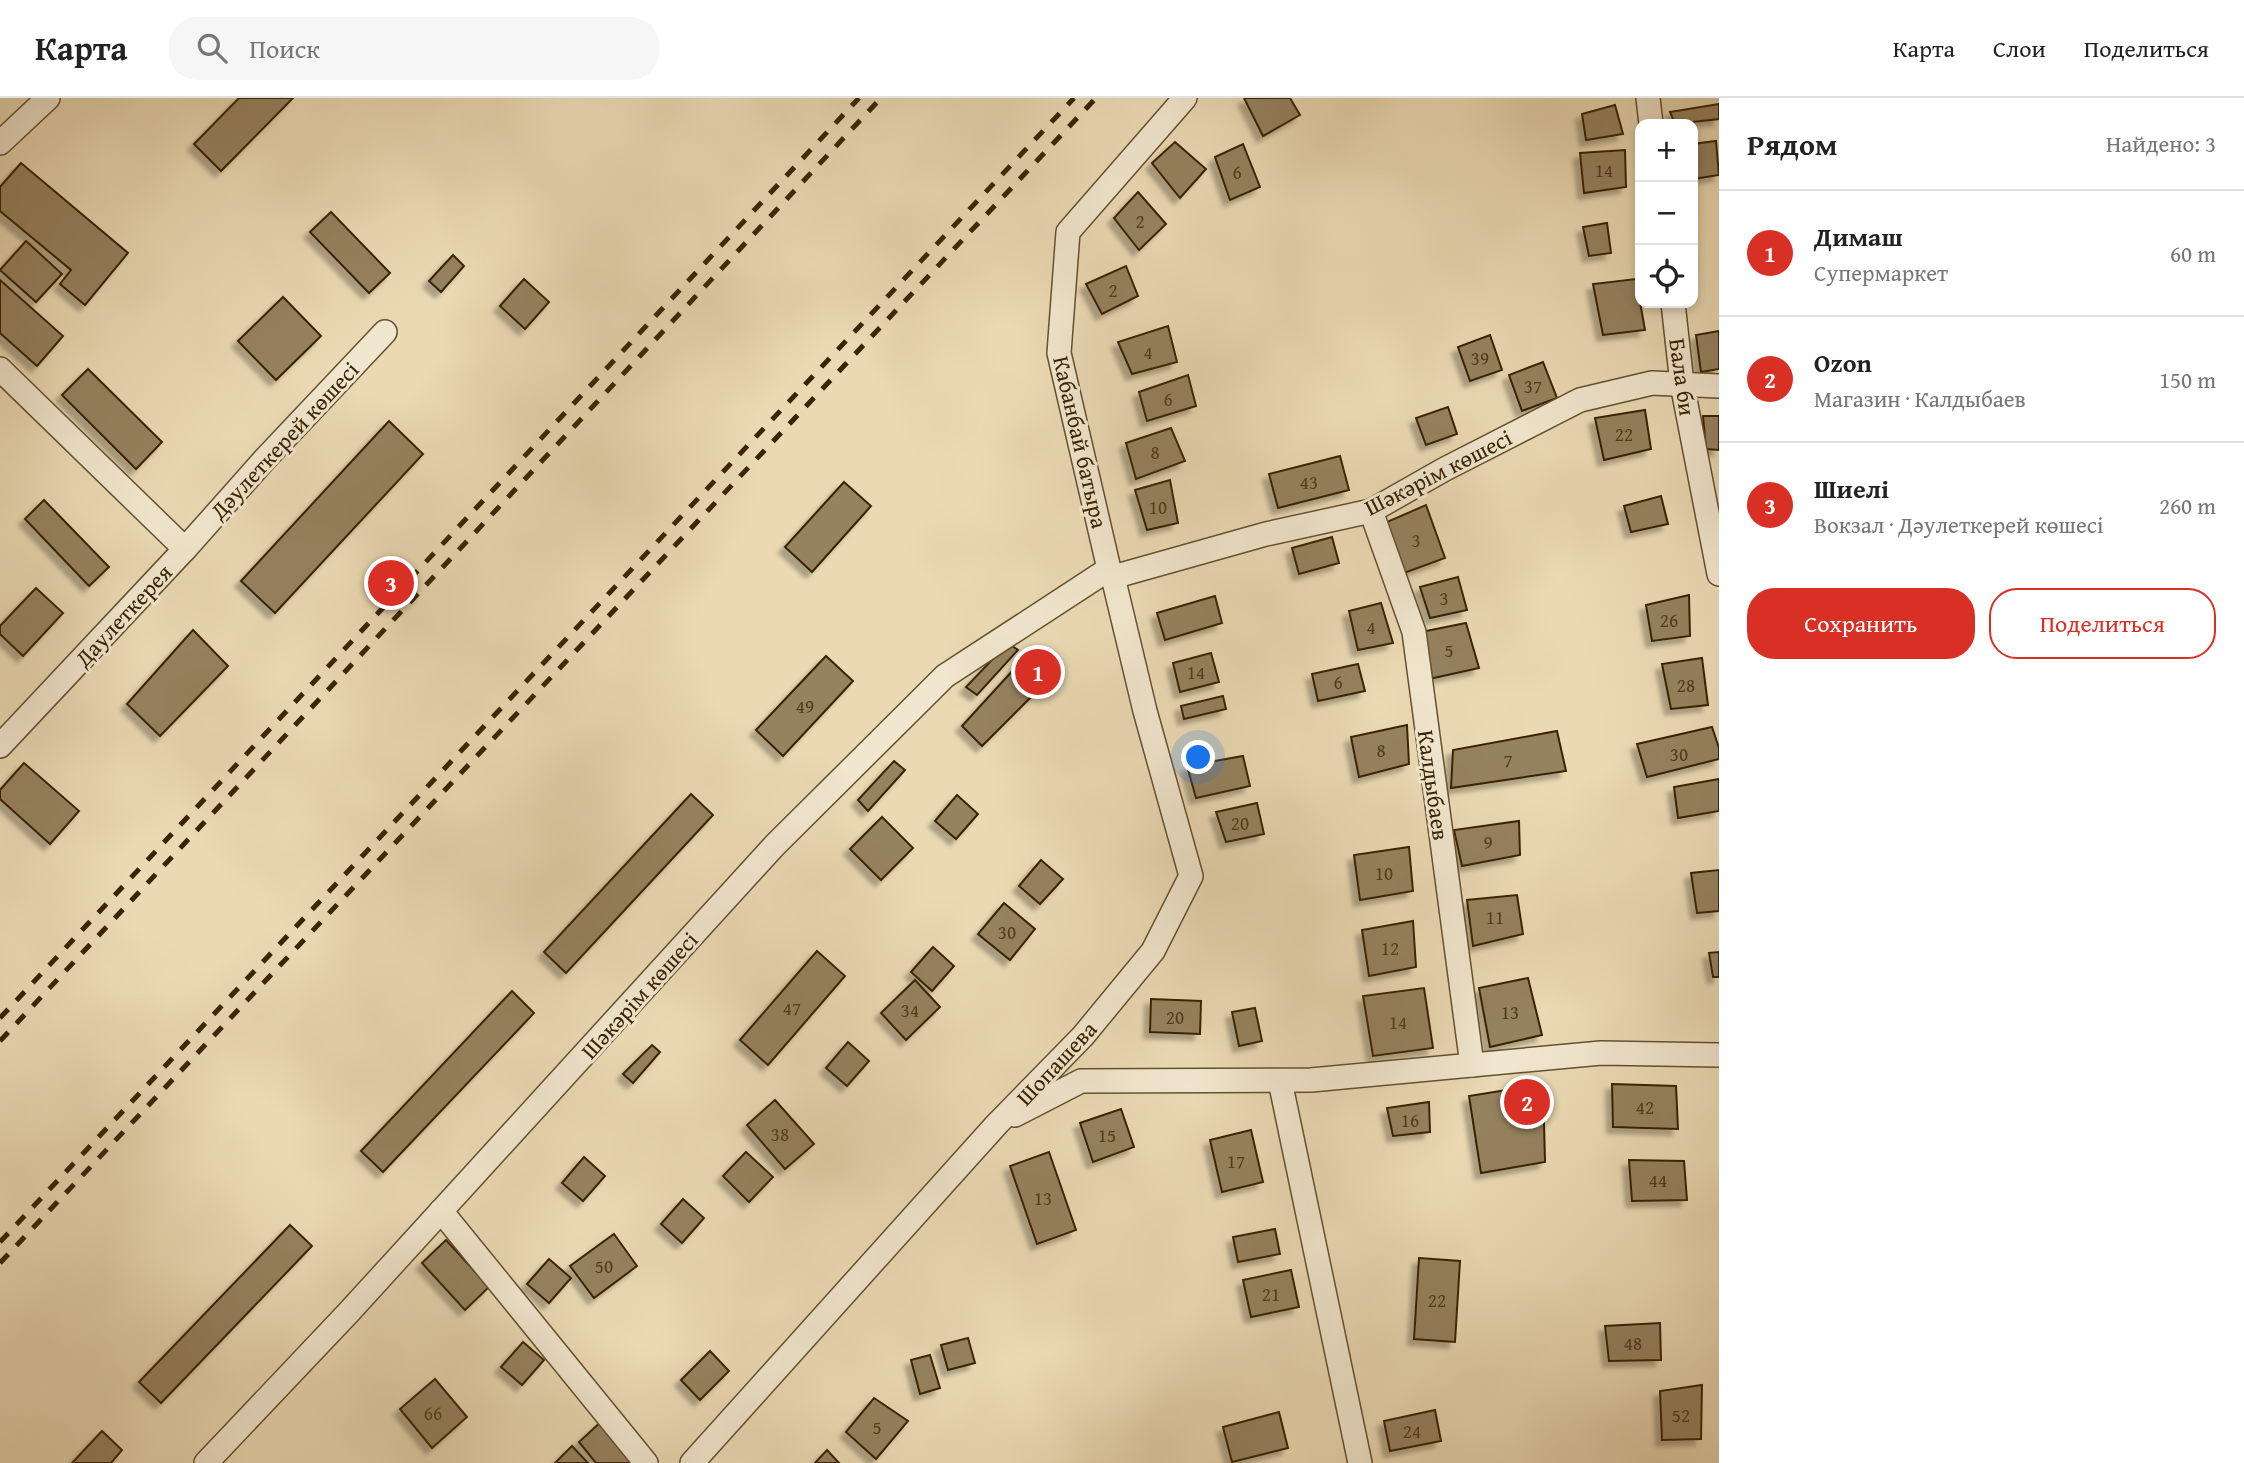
<!DOCTYPE html>
<html lang="ru">
<meta charset="utf-8">
<style>
:root{--surface:#fff;--page:#f6f6f6;--text:#222;--muted:#767676;--line:#e0e0e0;--accent:#d93025}
body{margin:0;font-family:"Gentium Book Plus",serif;background:var(--page);color:var(--text)}
.controls{position:absolute;right:21px;top:21px;display:grid;overflow:hidden;border-radius:14px;box-shadow:0 4px 10px #0003}
.controls button{width:63px;height:63px;display:grid;place-items:center;padding:0;border:0;border-bottom:2px solid var(--line);background:var(--surface);color:var(--text);font:35px sans-serif}
.you{position:absolute;left:1199px;top:660px;width:24px;height:24px;margin:-18px;border:5px solid #fff;border-radius:50%;background:#1a73e8;box-shadow:0 0 0 10px #1a73e833}
.badge{display:grid;place-items:center;width:46px;height:46px;border-radius:50%;background:var(--accent);color:#fff;font-size:23px;font-weight:700}
.pin{position:absolute;translate:-50% -50%;border:4px solid #fff;box-shadow:0 2px 7px #0006}
.list{margin:0;padding:0;list-style:none}
h2{display:flex;justify-content:space-between;align-items:center;height:91px;margin:0;padding:0 28px;font-size:30px}
h2 small{font-size:23px;font-weight:400;color:var(--muted)}
.list li{display:grid;grid-template-columns:46px 1fr auto;gap:21px;align-items:center;box-sizing:border-box;height:126px;padding:0 28px;border-top:2px solid var(--line)}
.list b{display:block;font-size:26px;white-space:nowrap}
.list p{margin:0;font-size:23px;white-space:nowrap;color:var(--muted)}
.list em{font-size:23px;font-style:normal;color:var(--muted)}
.actions{display:flex;gap:14px;padding:21px 28px}
.actions a{flex:1;padding:16px 0;border:2px solid var(--accent);border-radius:28px;text-align:center;font-size:24px;color:var(--accent)}
.actions .main{background:var(--accent);color:#fff}
.icon{flex:none;width:38px;height:38px;fill:none;stroke:currentColor;stroke-width:2;stroke-linecap:round;stroke-linejoin:round}
.map{position:relative;flex:none;width:1719px;height:1365px;overflow:hidden}
header{display:flex;align-items:center;gap:42px;box-sizing:border-box;height:98px;padding:0 35px;background:var(--surface);border-bottom:2px solid var(--line)}
header strong{font-size:33px}
nav{display:flex;gap:38px;margin-inline-start:auto;font-size:24px}
.search{width:490px;height:63px;background:var(--page);display:flex;align-items:center;gap:18px;box-sizing:border-box;padding:0 24px;border-radius:28px;color:var(--muted);font-size:26px}
main{display:flex}
aside{flex:1;background:var(--surface)}
.map>svg:first-child{display:block}
.building{fill:#95825f;stroke:#382405;stroke-width:2;filter:url(#shadow)}
.lines{fill:none;stroke-linecap:round;stroke-linejoin:round}
.minor-casing{stroke:#645130;stroke-width:26}
.minor{stroke:#f1e6ce;stroke-width:23}
.rail{stroke:#382405;stroke-width:5;stroke-dasharray:12 12;stroke-linecap:butt}
.labels{text-anchor:middle;dominant-baseline:central;stroke-width:6;stroke-linejoin:round;paint-order:stroke}
.number-label{font-size:19px;fill:#4f3c1c}
.street-label{font-size:23px;fill:#382405;stroke:#f1e6ce}
</style>
<header>
<strong>Карта</strong>
<div class="search"><svg class="icon" aria-label="search" viewBox="0 0 24 24"><circle cx="10" cy="10" r="6"/><path d="M15 15l6 6"/></svg>Поиск</div>
<nav><a>Карта</a><a>Слои</a><a>Поделиться</a></nav>
</header>
<main>
<div class="map">
<svg width="1719" height="1365" viewBox="0 0 1719 1365">
<defs>
<filter id="shadow"><feDropShadow dx="-6" dy="6" stdDeviation="2" flood-color="#0004"/></filter>
</defs>
<rect width="100%" height="100%" fill="#ead9b3"/>
<filter id="stains"><feTurbulence type="fractalNoise" baseFrequency=".00286" numOctaves="4"/><feColorMatrix values="0 0 0 0 .2 0 0 0 0 .09 0 0 0 0 .02 0 0 0 .5 -.17"/></filter>
<radialGradient id="worn" r=".72"><stop offset=".6" stop-color="#630" stop-opacity="0"/><stop offset="1" stop-color="#630" stop-opacity=".3"/></radialGradient>
<g class="building">
<polygon points="239,0 293,0 221,73 194,46"/>
<polygon points="1244,0 1290,0 1300,17 1263,38"/>
<polygon points="1719,6 1719,21 1675,26 1670,14"/>
<polygon points="1615,7 1623,36 1586,42 1582,16"/>
<polygon points="1716,43 1719,77 1693,81 1693,46"/>
<polygon points="1175,44 1206,71 1180,100 1152,65"/>
<polygon points="1243,46 1260,89 1230,102 1215,59"/>
<polygon points="1625,52 1626,89 1584,95 1580,55"/>
<polygon points="21,65 128,155 85,207 60,186 71,172 0,113 0,89"/>
<polygon points="1138,94 1166,126 1139,152 1114,120"/>
<polygon points="331,114 390,175 369,195 310,134"/>
<polygon points="1607,125 1611,155 1589,158 1583,129"/>
<polygon points="26,143 62,176 36,204 0,172"/>
<polygon points="453,157 464,168 441,194 429,183"/>
<polygon points="1126,168 1138,198 1102,216 1086,186"/>
<polygon points="524,181 549,204 525,231 500,208"/>
<polygon points="1636,181 1645,232 1603,237 1593,186"/>
<polygon points="0,182 63,238 37,268 0,235"/>
<polygon points="283,199 321,238 276,282 238,243"/>
<polygon points="1168,228 1177,264 1132,276 1118,244"/>
<polygon points="1719,233 1719,271 1701,274 1696,237"/>
<polygon points="1490,237 1502,272 1470,283 1458,249"/>
<polygon points="1543,264 1557,300 1522,313 1509,277"/>
<polygon points="88,271 162,344 136,371 62,297"/>
<polygon points="1188,277 1196,308 1147,323 1139,294"/>
<polygon points="1448,309 1457,336 1426,347 1416,320"/>
<polygon points="1645,312 1651,351 1604,362 1595,320"/>
<polygon points="1703,318 1719,318 1719,352 1706,351"/>
<polygon points="389,323 423,356 275,515 241,483"/>
<polygon points="1171,330 1185,363 1136,381 1126,345"/>
<polygon points="1340,358 1349,392 1278,410 1269,376"/>
<polygon points="1170,382 1178,425 1147,432 1135,392"/>
<polygon points="844,384 871,408 812,474 785,449"/>
<polygon points="1661,398 1668,426 1631,434 1624,408"/>
<polygon points="44,402 109,469 89,488 25,421"/>
<polygon points="1426,407 1445,460 1404,475 1387,424"/>
<polygon points="1332,439 1339,465 1299,476 1292,450"/>
<polygon points="1458,479 1467,512 1430,520 1420,489"/>
<polygon points="36,490 63,515 23,558 0,536 0,528"/>
<polygon points="1689,497 1690,538 1652,543 1646,507"/>
<polygon points="1215,498 1222,525 1165,542 1157,515"/>
<polygon points="1381,505 1393,545 1358,552 1349,513"/>
<polygon points="1466,525 1479,570 1429,581 1421,534"/>
<polygon points="193,532 228,568 160,638 127,606"/>
<polygon points="1008,545 1018,552 977,597 966,589"/>
<polygon points="1211,555 1219,584 1180,594 1173,565"/>
<polygon points="826,558 853,583 783,658 756,632"/>
<polygon points="1026,558 1051,579 982,648 962,628"/>
<polygon points="1702,560 1708,607 1671,611 1662,566"/>
<polygon points="1358,566 1365,593 1318,603 1312,576"/>
<polygon points="1223,598 1226,611 1184,621 1181,608"/>
<polygon points="1407,627 1409,666 1359,679 1351,639"/>
<polygon points="1712,629 1719,650 1719,661 1647,679 1637,646"/>
<polygon points="1557,633 1566,673 1451,690 1453,652"/>
<polygon points="1243,658 1250,688 1196,700 1187,668"/>
<polygon points="894,663 905,672 868,713 858,702"/>
<polygon points="24,665 79,713 50,746 0,701 0,692"/>
<polygon points="1719,681 1719,713 1678,720 1674,689"/>
<polygon points="691,696 713,717 566,875 544,854"/>
<polygon points="957,697 978,716 956,741 935,723"/>
<polygon points="1257,705 1264,736 1226,744 1216,714"/>
<polygon points="882,719 913,750 881,782 850,751"/>
<polygon points="1519,723 1520,757 1462,768 1454,732"/>
<polygon points="1409,749 1413,793 1360,802 1354,757"/>
<polygon points="1041,762 1063,781 1040,806 1019,788"/>
<polygon points="1719,772 1719,813 1697,815 1691,775"/>
<polygon points="1517,797 1523,836 1473,848 1467,802"/>
<polygon points="1004,805 1035,831 1010,862 978,836"/>
<polygon points="1413,823 1416,869 1369,878 1362,832"/>
<polygon points="933,849 954,868 932,893 911,874"/>
<polygon points="817,853 845,878 768,967 740,942"/>
<polygon points="1719,854 1719,879 1713,879 1709,855"/>
<polygon points="1528,880 1542,937 1490,949 1479,890"/>
<polygon points="915,882 940,909 906,942 881,915"/>
<polygon points="1424,890 1433,950 1373,958 1363,898"/>
<polygon points="512,893 534,915 383,1074 361,1053"/>
<polygon points="1151,901 1201,903 1200,936 1150,934"/>
<polygon points="1255,910 1262,943 1239,948 1232,914"/>
<polygon points="848,944 869,963 847,988 826,970"/>
<polygon points="652,947 660,954 633,985 623,976"/>
<polygon points="1543,986 1545,1064 1481,1075 1469,998"/>
<polygon points="1612,986 1676,988 1678,1031 1613,1029"/>
<polygon points="775,1002 814,1046 785,1071 747,1027"/>
<polygon points="1429,1004 1430,1034 1393,1038 1387,1010"/>
<polygon points="1121,1011 1134,1049 1093,1064 1080,1025"/>
<polygon points="1251,1032 1263,1084 1222,1094 1210,1042"/>
<polygon points="746,1054 773,1079 749,1104 723,1078"/>
<polygon points="1049,1054 1076,1132 1037,1146 1010,1068"/>
<polygon points="584,1059 605,1078 583,1103 562,1085"/>
<polygon points="1629,1062 1684,1063 1687,1102 1632,1103"/>
<polygon points="683,1101 704,1120 682,1145 661,1126"/>
<polygon points="290,1127 312,1148 161,1305 139,1284"/>
<polygon points="1275,1131 1280,1156 1238,1164 1233,1139"/>
<polygon points="614,1136 637,1168 594,1200 570,1168"/>
<polygon points="446,1142 489,1189 465,1212 422,1165"/>
<polygon points="1419,1160 1460,1163 1455,1244 1414,1241"/>
<polygon points="549,1161 571,1180 549,1205 527,1186"/>
<polygon points="1291,1172 1299,1209 1251,1219 1243,1182"/>
<polygon points="1660,1225 1661,1262 1609,1263 1605,1228"/>
<polygon points="968,1240 975,1265 948,1272 941,1247"/>
<polygon points="523,1244 544,1262 522,1287 501,1269"/>
<polygon points="710,1253 729,1273 700,1302 681,1282"/>
<polygon points="930,1257 940,1290 920,1296 911,1262"/>
<polygon points="435,1281 467,1319 432,1350 400,1311"/>
<polygon points="1702,1287 1701,1341 1662,1342 1660,1293"/>
<polygon points="874,1300 908,1323 876,1361 846,1334"/>
<polygon points="1435,1312 1441,1343 1390,1353 1384,1323"/>
<polygon points="1279,1314 1288,1350 1232,1364 1223,1329"/>
<polygon points="603,1322 637,1357 628,1365 596,1365 579,1344"/>
<polygon points="102,1333 122,1352 111,1365 72,1365"/>
<polygon points="572,1348 588,1365 555,1365"/>
<polygon points="827,1352 839,1365 815,1365"/>
</g>
<g class="lines">
<defs>
<g id="minor">
<polyline points="1648,0 1651,26"/>
<polyline points="0,45 48,0"/>
<polyline points="1673,205 1682,286 1719,476"/>
<polyline points="0,271 185,451 0,648"/>
<polyline points="1371,413 1414,534 1472,967"/>
<polyline points="185,451 265,361 385,234"/>
<polyline points="1113,479 1266,436 1371,413 1445,371 1580,302 1652,285 1719,288"/>
<polyline points="1280,983 1360,1365"/>
<polyline points="1015,1017 1081,983 1311,982 1601,955 1719,957"/>
<polyline points="441,1113 646,1365"/>
<polyline points="206,1365 349,1214 775,747 945,578 1109,471"/>
<polyline points="692,1365 997,1026 1083,938 1153,853 1191,778 1145,613 1113,479 1109,471 1059,255 1068,134 1185,0"/>
</g>
</defs>
<use href="#minor" class="minor-casing"/>
<use href="#minor" class="minor"/>
<g class="rail">
<polyline points="0,920 859,0"/>
<polyline points="0,943 881,0"/>
<polyline points="0,1144 1074,0"/>
<polyline points="0,1165 1096,0"/>
</g>
</g>
<g class="labels">
<g class="number-label">
<text x="1604" y="72">14</text>
<text x="1237" y="74">6</text>
<text x="1140" y="123">2</text>
<text x="1113" y="192">2</text>
<text x="1148" y="254">4</text>
<text x="1480" y="260">39</text>
<text x="1533" y="288">37</text>
<text x="1168" y="301">6</text>
<text x="1624" y="336">22</text>
<text x="1155" y="354">8</text>
<text x="1309" y="384">43</text>
<text x="1158" y="409">10</text>
<text x="1416" y="442">3</text>
<text x="1444" y="500">3</text>
<text x="1669" y="522">26</text>
<text x="1371" y="529">4</text>
<text x="1449" y="552">5</text>
<text x="1196" y="574">14</text>
<text x="1338" y="584">6</text>
<text x="1686" y="587">28</text>
<text x="805" y="608">49</text>
<text x="1381" y="652">8</text>
<text x="1679" y="656">30</text>
<text x="1508" y="662">7</text>
<text x="1240" y="725">20</text>
<text x="1488" y="744">9</text>
<text x="1384" y="775">10</text>
<text x="1495" y="819">11</text>
<text x="1007" y="834">30</text>
<text x="1390" y="850">12</text>
<text x="792" y="910">47</text>
<text x="910" y="912">34</text>
<text x="1510" y="914">13</text>
<text x="1175" y="919">20</text>
<text x="1398" y="924">14</text>
<text x="1645" y="1009">42</text>
<text x="1410" y="1022">16</text>
<text x="780" y="1036">38</text>
<text x="1107" y="1037">15</text>
<text x="1236" y="1063">17</text>
<text x="1658" y="1082">44</text>
<text x="1043" y="1100">13</text>
<text x="604" y="1168">50</text>
<text x="1271" y="1196">21</text>
<text x="1437" y="1202">22</text>
<text x="1633" y="1245">48</text>
<text x="433" y="1315">66</text>
<text x="1681" y="1317">52</text>
<text x="877" y="1329">5</text>
<text x="1412" y="1333">24</text>
</g>
<g class="street-label">
<text transform="translate(1683 279) rotate(82)">Бала би</text>
<text transform="translate(284 342) rotate(-47)">Дәулеткерей көшесі</text>
<text transform="translate(1081 344) rotate(77)">Кабанбай батыра</text>
<text transform="translate(1438 374) rotate(-27)">Шәкәрім көшесі</text>
<text transform="translate(123 517) rotate(-47)">Даулеткерея</text>
<text transform="translate(1434 687) rotate(82)">Калдыбаев</text>
<text transform="translate(639 897) rotate(-48)">Шәкәрім көшесі</text>
<text transform="translate(1056 965) rotate(-47)">Шопашева</text>
</g>
</g>
<rect width="100%" height="100%" filter="url(#stains)"/>
<rect width="100%" height="100%" fill="url(#worn)"/>
</svg>
<div class="controls">
<button>+</button>
<button>−</button>
<button><svg class="icon" aria-label="locate" viewBox="0 0 24 24"><circle cx="12" cy="12" r="6"/><path d="M12 2v4M12 18v4M2 12h4M18 12h4"/></svg></button>
</div>
<div class="you"></div>
<div class="pin badge" style="left:1038px;top:574px">1</div>
<div class="pin badge" style="left:1527px;top:1004px">2</div>
<div class="pin badge" style="left:391px;top:485px">3</div>
</div>
<aside>
<h2>Рядом<small>Найдено: 3</small></h2>
<ul class="list">
<li><span class="badge">1</span><div><b>Димаш</b><p>Супермаркет</p></div><em>60 m</em></li>
<li><span class="badge">2</span><div><b>Ozon</b><p>Магазин · Калдыбаев</p></div><em>150 m</em></li>
<li><span class="badge">3</span><div><b>Шиелі</b><p>Вокзал · Дәулеткерей көшесі</p></div><em>260 m</em></li>
</ul>
<div class="actions"><a class="main">Сохранить</a><a>Поделиться</a></div>
</aside>
</main>
